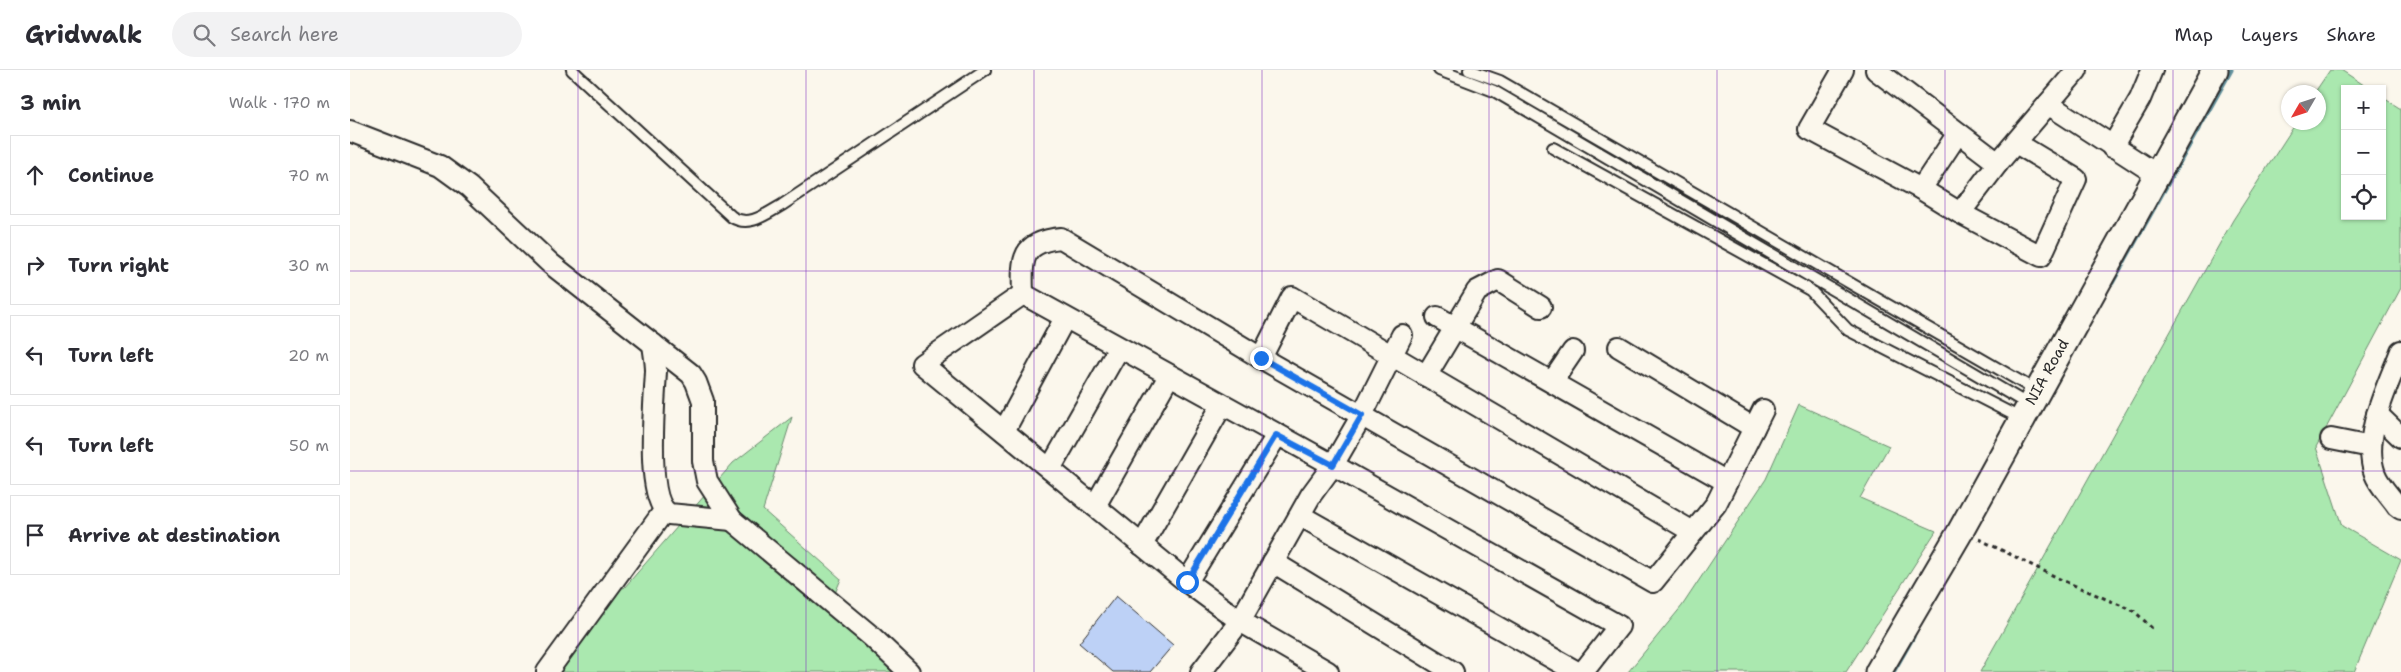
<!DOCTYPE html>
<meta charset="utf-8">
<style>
:root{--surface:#fff;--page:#f2f2f3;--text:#2b2b33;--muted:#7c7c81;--line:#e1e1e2}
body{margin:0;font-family:"Shantell Sans",sans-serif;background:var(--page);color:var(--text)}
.controls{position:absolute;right:15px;top:15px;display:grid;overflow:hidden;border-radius:0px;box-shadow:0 1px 4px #0004}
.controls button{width:45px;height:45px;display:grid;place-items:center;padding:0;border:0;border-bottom:1px solid var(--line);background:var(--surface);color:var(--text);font:25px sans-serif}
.compass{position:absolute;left:1931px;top:15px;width:45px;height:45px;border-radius:50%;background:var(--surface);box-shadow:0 1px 4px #0004;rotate:231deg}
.stop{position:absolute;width:15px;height:15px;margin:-11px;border:4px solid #1a73e8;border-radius:50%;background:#fff}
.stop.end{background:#1a73e8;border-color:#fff;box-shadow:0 1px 5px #0008}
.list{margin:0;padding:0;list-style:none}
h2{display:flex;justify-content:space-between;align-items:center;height:65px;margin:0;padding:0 20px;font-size:21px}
h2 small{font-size:16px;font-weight:400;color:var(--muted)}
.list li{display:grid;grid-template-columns:32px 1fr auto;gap:15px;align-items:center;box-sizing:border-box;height:80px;margin:0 10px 10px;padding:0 10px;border:1px solid var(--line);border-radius:0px}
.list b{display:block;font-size:19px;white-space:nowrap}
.list em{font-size:16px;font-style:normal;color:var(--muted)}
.icon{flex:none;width:28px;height:28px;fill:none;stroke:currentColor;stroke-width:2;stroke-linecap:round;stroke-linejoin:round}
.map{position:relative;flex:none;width:2051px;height:602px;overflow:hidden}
header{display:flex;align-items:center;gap:30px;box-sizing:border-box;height:70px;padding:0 25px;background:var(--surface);border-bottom:1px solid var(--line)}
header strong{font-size:24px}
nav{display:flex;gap:28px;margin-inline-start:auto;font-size:18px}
.search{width:350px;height:45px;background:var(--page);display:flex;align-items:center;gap:12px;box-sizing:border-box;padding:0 18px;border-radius:28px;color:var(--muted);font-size:19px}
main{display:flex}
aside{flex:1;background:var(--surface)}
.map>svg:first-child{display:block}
.green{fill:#aae8af;stroke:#6a8a6d}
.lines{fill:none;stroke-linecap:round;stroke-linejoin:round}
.stream{stroke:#64929d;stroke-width:5}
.building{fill:#bdd1f6;stroke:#2b2b2b}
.service-casing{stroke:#2b2b2b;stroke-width:14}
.minor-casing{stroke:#2b2b2b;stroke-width:24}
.tertiary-casing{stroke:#2b2b2b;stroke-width:29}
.path{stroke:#2b2b2b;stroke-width:3;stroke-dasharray:4 4;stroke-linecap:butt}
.service{stroke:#fbf7ec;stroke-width:10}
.minor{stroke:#fbf7ec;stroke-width:20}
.tertiary{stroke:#fbf7ec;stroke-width:25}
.route{stroke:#1a73e8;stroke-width:6}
.grid{fill:none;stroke:#7b2cbf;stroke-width:1;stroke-opacity:0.55}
.labels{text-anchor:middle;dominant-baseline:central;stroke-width:4;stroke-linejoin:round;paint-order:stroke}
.street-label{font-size:15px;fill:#2b2b2b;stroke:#fbf7ec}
</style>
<header>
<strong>Gridwalk</strong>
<div class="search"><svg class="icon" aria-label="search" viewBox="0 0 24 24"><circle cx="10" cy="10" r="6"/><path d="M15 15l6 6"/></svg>Search here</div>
<nav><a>Map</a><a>Layers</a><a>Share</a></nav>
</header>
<main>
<aside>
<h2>3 min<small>Walk · 170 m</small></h2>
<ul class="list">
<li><svg class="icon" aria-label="ahead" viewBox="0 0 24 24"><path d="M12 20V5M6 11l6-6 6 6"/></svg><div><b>Continue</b></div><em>70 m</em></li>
<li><svg class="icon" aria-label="right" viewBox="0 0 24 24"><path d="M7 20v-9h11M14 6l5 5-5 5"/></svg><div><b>Turn right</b></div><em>30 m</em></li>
<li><svg class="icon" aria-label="left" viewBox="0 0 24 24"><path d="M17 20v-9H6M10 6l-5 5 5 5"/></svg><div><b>Turn left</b></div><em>20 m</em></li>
<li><svg class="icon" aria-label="left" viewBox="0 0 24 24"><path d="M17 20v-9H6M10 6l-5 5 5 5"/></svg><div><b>Turn left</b></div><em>50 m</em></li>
<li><svg class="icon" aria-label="arrive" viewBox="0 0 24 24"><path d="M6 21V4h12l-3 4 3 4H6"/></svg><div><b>Arrive at destination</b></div></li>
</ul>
</aside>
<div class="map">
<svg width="2051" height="602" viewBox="0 0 2051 602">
<rect width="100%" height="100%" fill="#fbf7ec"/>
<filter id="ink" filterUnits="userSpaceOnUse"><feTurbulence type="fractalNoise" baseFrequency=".02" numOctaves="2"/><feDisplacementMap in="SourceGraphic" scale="10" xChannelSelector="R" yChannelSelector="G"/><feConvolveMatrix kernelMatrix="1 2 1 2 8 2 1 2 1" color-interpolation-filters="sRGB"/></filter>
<g filter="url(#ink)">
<g class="green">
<polygon points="1980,0 1991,0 2020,19 1995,19 1995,146 2032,146 2032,27 2051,39 2051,218 1966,377 1992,456 2051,490 2004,602 1630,602 1883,150 1946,53 1968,52 1968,22 1965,22"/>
<polygon points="1449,335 1539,376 1510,428 1586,461 1496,602 1278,602 1332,536 1416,409"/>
<polygon points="442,347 413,440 491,509 479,538 542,602 187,602 254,509 274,518 383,393"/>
</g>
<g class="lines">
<g class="stream">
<polyline points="1762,213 1881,0"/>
<polyline points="1543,602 1563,567"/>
</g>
</g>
<polygon class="building" points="766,526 823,575 800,602 763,602 729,573"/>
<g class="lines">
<defs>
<g id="service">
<path d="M222,0L382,147C399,158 416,144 432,135L635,0"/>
<polyline points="1089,0 1144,21 1679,335"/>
<polyline points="1119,0 1150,11 1687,321"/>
<polyline points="1203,78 1460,220 1498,260 1672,349"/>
</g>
<g id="minor">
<polyline points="1493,0 1459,59 1571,119 1608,63"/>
<polyline points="1526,0 1648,93 1698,34 1806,104"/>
<polyline points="1698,34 1727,0"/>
<polyline points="0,61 90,96 119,117 201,194 341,304 346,312 353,331 353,391 357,411 382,450 521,566 559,602"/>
<polyline points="1762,77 1790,29 1802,0"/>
<polyline points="1571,119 1610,143 1691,186 1726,109 1666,73"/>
<polyline points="1610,143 1648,93"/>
<path d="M673,224C672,190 670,172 711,168L911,288L1303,512L1366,434L1413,340"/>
<polyline points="673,224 983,395 1269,556 1233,602"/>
<polyline points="673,224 572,294 837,512 890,551 978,602"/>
<polyline points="1087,247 1377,412"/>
<path d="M303,274C304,283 306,292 306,301C305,329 294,429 319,444L382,450"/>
<polyline points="1269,277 1404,358"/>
<path d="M2051,281C2038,316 2011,367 2025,404C2029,415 2040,426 2047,436L2051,439"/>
<polyline points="911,288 942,227 1343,462"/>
<polyline points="1076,306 1127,221 1148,210 1191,237"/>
<polyline points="1202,312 1223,281"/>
<polyline points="2027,344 2051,367"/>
<polyline points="654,361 715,248"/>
<polyline points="1981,369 2021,377"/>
<polyline points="700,399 769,278"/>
<polyline points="745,436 819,306"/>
<polyline points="951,446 1227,602"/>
<polyline points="792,475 872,335"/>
<polyline points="923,492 1103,602"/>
<polyline points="837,512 927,365"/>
<polyline points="197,602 314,441"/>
<polyline points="851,602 890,551 961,425 983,395 1012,345 1052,265"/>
</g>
<polyline id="tertiary" points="1528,602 1610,462 1865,0"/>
</defs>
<use href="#service" class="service-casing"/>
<use href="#minor" class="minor-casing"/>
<use href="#tertiary" class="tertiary-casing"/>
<polyline class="path" points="1629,469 1714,511 1784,541 1803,559"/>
<use href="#service" class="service"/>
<use href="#minor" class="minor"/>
<use href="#tertiary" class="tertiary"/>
</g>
</g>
<g class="lines" filter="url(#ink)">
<polyline class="route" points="837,512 926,365 983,395 1012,345 911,288"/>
</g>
<path class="grid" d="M228,0V602M456,0V602M684,0V602M912,0V602M1139,0V602M1367,0V602M1595,0V602M1823,0V602M0,201H2051M0,401H2051"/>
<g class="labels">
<g class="street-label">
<text transform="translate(1697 302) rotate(-61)">NIA Road</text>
</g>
</g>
</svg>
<div class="controls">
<button>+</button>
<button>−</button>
<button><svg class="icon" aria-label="locate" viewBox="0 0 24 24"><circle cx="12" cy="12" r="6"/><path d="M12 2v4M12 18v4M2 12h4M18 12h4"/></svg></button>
</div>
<svg class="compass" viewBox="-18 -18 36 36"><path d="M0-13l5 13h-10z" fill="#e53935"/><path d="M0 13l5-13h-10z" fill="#7c7c81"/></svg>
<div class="stop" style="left:837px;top:512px"></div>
<div class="stop end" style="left:911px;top:288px"></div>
</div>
</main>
